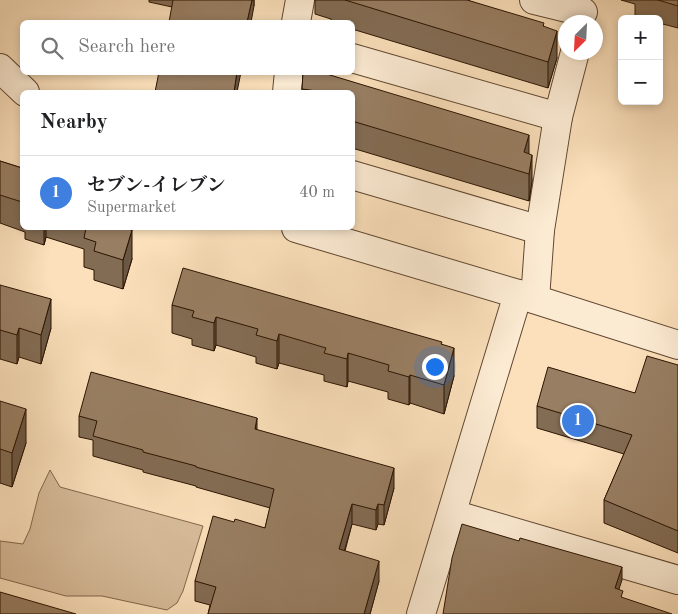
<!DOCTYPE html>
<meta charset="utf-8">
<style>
:root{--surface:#fff;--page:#f2f2f2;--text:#202124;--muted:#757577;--line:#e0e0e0;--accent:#8f2418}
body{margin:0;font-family:"Old Standard TT","Noto Serif JP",serif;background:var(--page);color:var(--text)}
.controls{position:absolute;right:15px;top:15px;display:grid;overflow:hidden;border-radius:8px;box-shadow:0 2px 8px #0003}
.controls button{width:45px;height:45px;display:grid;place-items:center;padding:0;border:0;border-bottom:1px solid var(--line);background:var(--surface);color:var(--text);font:25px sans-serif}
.compass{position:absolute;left:558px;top:15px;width:45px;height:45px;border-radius:50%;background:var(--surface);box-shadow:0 2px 8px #0003;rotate:204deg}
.you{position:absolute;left:434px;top:366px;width:18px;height:18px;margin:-12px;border:4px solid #fff;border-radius:50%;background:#1a73e8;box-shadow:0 0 0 8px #1a73e833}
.badge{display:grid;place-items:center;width:32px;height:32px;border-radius:50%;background:var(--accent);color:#fff;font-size:16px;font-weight:700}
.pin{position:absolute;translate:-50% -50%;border:2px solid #fff;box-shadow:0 1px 5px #0006}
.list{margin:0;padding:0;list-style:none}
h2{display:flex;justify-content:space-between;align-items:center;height:65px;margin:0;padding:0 20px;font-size:21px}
h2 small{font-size:16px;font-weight:400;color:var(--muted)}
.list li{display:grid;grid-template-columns:32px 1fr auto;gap:15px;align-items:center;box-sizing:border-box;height:75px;padding:0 20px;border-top:1px solid var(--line)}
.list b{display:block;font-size:19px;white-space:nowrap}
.list p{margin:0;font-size:16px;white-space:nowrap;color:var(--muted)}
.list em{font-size:16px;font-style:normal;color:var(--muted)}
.icon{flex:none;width:28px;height:28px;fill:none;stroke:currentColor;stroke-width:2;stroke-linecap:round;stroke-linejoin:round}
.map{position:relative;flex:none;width:678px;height:614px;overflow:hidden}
.search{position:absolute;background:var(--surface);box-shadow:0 2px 8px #0003;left:20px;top:20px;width:335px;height:55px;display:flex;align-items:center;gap:12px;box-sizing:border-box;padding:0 18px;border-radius:8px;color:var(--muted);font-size:19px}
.panel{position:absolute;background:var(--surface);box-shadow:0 2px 8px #0003;left:20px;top:90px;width:335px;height:140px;border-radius:8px}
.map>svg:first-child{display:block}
.green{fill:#d8bd9b;stroke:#82684e}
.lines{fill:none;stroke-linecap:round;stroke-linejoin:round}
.minor-casing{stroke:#604730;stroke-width:30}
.minor{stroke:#fcebd3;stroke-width:28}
.wall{fill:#836c54;stroke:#2c1401}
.shaded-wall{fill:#6a5845;stroke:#2c1401}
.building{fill:#987e62;stroke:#2c1401}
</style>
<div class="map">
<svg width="678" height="614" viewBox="0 0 678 614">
<rect width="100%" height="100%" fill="#fbe0bb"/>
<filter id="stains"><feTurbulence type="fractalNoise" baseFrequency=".004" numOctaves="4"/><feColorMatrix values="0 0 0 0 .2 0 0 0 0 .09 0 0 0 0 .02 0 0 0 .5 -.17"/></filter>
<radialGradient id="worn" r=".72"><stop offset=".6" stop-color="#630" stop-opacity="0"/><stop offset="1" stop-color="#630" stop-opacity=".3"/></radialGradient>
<polygon class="green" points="50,470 60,487 203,526 183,591 177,603 167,610 102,596 66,596 0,578 0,541 23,544 30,529 39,493"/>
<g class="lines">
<defs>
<g id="minor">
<polyline points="534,0 583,12"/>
<polyline points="296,22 300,0"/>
<polyline points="352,58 558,117"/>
<polyline points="0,68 25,92"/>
<polyline points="287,92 289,72"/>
<polyline points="352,175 540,230"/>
<polyline points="296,228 518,294 678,345"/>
<polyline points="535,299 540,230 558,117 575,52"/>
<polyline points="452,514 678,580"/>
<polyline points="421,614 518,294"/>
</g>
</defs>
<use href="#minor" class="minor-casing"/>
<use href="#minor" class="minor"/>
</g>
<g class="wall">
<polygon points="149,0 254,0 254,6 172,7 149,2"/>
<polygon points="315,0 467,0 544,26 557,58 548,88 352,29 352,22 331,22 331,19 315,14"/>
<polygon points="621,0 678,0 678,28 659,23 659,19 644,19 635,16 635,4"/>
<polygon points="303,72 529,154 532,181 529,201 352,148 352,92 302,92"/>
<polygon points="0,161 22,168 22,228 121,228 132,259 123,289 94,280 94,270 84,267 84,249 46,237 44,245 25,239 25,232 0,223"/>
<polygon points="0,285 51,328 41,364 19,357 17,364 0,359"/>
<polygon points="172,305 442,344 454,376 444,414 410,403 409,405 388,399 388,392 348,381 347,387 324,381 324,375 279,363 277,369 256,363 256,357 216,345 214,351 192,345 192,339 172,333"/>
<polygon points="678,365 678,553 604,523 604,500 624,454 537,428 537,406 635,393"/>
<polygon points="0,401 26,443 12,487 0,483"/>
<polygon points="79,416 257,430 394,488 384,525 378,524 376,530 352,524 345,551 379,581 370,614 208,614 210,605 195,601 195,581 234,522 265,528 270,508 196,487 196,486 143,472 143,470 93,456 93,440 79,437"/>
</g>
<g class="shaded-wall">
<polygon points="252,0 254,0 254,6 251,22 247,22"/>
<polygon points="557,31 557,58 548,88 548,62"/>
<polygon points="237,72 241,72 237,92 234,92"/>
<polygon points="529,135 529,162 524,152"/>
<polygon points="532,155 532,181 529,201 529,174"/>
<polygon points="44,228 46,228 46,237 44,245"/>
<polygon points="132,230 132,259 123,289 123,260"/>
<polygon points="51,299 51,328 41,364 41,335"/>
<polygon points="216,317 216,345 214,351 214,323"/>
<polygon points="19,328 19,357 17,364 17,335"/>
<polygon points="279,334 279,363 277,369 277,341"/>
<polygon points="454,348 454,376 444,414 444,385"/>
<polygon points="348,353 348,381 347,387 347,359"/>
<polygon points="410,375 410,403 409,405 409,377"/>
<polygon points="26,409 26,443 12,487 12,453"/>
<polygon points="257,418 257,438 255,429"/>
<polygon points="394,468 394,488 384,525 384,505"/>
<polygon points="352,504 352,524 339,569 339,549"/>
<polygon points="378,504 378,524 376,530 376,510"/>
<polygon points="379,561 379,581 370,614 364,614"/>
<polygon points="622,567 622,580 615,601 615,588"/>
</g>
<g class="building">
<polygon points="173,0 252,0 247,22 169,22"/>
<polygon points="345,0 467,0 544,23 543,26 557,31 548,62"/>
<polygon points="658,0 678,0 678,6"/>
<polygon points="159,72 237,72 234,92 155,92"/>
<polygon points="303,72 320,72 529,135 524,152 532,155 529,174 352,121 352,92 316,92 317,91 302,89"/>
<polygon points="0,161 22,168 22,202 0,195"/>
<polygon points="86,228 121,228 132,230 123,260 94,251 96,242 84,238"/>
<polygon points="183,268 442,342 441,344 454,348 444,385 410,375 409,377 388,371 389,365 348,353 347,359 324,353 326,348 279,334 277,341 256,335 258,329 216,317 214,323 192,317 194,311 172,305"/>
<polygon points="0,285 51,299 41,335 19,328 17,335 0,330"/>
<polygon points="647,356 678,365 678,531 604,500 632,435 537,406 548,367 635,393"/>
<polygon points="91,372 257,418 255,429 394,468 384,505 378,504 376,510 352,504 339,549 379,561 364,614 208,614 216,587 195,581 213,516 234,522 235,519 265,528 274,489 196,467 196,466 143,452 143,450 93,436 97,421 79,416"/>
<polygon points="0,401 26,409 12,453 0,449"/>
<polygon points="462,524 519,541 520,538 622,567 615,588 623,591 621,597 672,614 443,614 452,558"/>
<polygon points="0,592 76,614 0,614"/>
</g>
<rect width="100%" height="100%" filter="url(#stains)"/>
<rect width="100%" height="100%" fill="url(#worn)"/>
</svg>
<div class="controls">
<button>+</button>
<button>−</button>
</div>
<svg class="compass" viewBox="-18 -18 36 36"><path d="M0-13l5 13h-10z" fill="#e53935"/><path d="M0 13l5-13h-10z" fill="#757577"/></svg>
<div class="you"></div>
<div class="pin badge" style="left:578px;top:421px;background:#3f7fe0">1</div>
<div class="search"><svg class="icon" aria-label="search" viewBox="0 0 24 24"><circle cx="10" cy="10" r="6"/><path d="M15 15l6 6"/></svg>Search here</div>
<section class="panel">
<h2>Nearby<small></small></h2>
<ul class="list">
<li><span class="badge" style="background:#3f7fe0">1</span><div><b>セブン-イレブン</b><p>Supermarket</p></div><em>40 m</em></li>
</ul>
</section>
</div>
